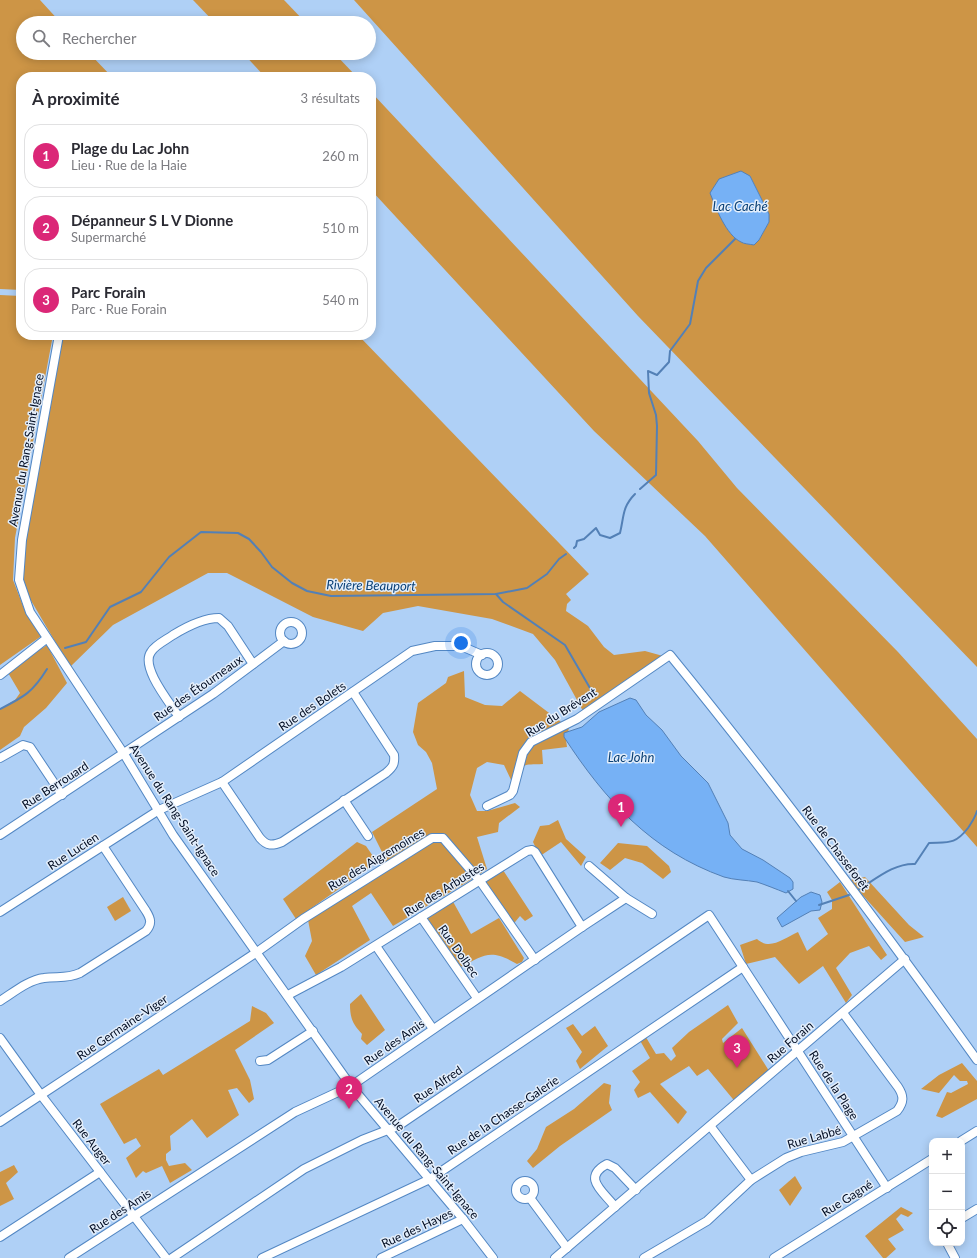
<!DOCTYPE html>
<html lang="fr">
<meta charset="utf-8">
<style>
:root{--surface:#fff;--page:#f2f2f3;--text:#2b2b33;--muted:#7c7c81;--line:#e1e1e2;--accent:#db2777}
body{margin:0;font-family:Lato,sans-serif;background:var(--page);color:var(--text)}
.controls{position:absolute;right:12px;bottom:12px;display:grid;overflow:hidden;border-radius:8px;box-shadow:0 2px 10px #0003}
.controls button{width:36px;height:36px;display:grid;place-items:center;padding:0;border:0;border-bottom:1px solid var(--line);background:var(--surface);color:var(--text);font:20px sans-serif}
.you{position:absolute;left:461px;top:643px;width:14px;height:14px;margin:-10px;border:3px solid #fff;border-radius:50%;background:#1a73e8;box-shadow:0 0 0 6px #1a73e833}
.badge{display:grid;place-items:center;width:26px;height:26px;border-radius:50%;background:var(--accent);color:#fff;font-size:13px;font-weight:700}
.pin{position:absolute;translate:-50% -33px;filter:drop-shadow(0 1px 2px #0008)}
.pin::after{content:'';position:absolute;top:21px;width:14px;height:12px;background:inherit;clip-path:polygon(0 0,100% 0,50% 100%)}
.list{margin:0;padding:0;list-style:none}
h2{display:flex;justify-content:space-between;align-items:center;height:52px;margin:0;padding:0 16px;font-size:17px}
h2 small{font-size:13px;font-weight:400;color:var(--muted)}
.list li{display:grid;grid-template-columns:26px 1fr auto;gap:12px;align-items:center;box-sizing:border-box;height:64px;margin:0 8px 8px;padding:0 8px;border:1px solid var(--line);border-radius:16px}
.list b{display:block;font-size:15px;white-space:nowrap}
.list p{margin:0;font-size:13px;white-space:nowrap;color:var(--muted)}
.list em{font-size:13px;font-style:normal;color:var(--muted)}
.icon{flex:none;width:22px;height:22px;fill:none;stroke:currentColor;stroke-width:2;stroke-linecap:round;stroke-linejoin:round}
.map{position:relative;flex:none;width:977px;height:1258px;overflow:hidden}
.search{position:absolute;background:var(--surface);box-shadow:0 2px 10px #0003;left:16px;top:16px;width:360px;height:44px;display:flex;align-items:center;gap:10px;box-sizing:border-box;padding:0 14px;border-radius:22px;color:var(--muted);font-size:15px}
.panel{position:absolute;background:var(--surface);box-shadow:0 2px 10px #0003;left:16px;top:72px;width:360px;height:268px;border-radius:16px}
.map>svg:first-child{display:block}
.green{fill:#cd9546;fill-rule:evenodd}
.water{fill:#76b1f5;stroke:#5380b6}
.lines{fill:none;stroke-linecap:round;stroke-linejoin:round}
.stream{stroke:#5380b6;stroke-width:2}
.minor-casing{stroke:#5387c3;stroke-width:10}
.minor{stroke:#fff;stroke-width:8}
.labels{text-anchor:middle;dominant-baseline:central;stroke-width:3;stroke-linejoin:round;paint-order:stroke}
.street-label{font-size:12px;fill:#000c22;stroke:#e3eefb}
.water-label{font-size:13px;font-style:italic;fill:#0b4176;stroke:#e3eefb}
</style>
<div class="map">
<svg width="977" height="1258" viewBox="0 0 977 1258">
<rect width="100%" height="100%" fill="#afd0f6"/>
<g class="green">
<polygon points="0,0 40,0 61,23 23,23 23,53 89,53 112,77 21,77 21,290 0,289"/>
<polygon points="193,0 284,0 306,23 215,23"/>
<path d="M354,0H977V667L638,316ZM750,176L769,214V222L759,240Z"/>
<polygon points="243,53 334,53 357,77 265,77"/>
<polygon points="371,92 698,441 737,488 898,652 977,739 977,847 705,536 594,431 371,190"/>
<polygon points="0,295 21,296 21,335 53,335 15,538 13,580 25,611 43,635 0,665"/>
<polygon points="59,335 358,335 589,574 566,594 571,600 567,604 566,611 588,626 604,647 614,655 645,651 663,656 583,711 555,660 533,634 492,619 418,606 383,613 363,631 313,617 227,573 208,573 113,625 70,667 19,580"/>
<polygon points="47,645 67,683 46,708 24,727 20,736 0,750 0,709 15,700 20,693 7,671"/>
<path d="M464,671L465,697L485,705L502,706L520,691L569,728L566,740L567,747L542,750L543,764C522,765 524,762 512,782L504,765L487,762L477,768L470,795L477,811H487L515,803L520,807L499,823L498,832L477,837L487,869L474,878L393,926L371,893L352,906L370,940L316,975L305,956L312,941L308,920L384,868L385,858L372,832L437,789L432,763L426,752L418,745L413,732L418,703L446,683L448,677Z"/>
<polygon points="558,820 566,839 586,857 581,866 561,842 540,856 533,842 540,826 549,825"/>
<polygon points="357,842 366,846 377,862 296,919 283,899"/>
<polygon points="618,843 647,846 669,866 671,872 663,879 642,863 625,858 610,870 600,863"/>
<polygon points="501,867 533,916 525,921 520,916 511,927 480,882"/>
<polygon points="865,877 909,925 924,937 905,942 849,880"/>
<path d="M840,882L887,955L881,960L869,946L850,953L836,968L852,995L846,1003L823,966L799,984L775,957L746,964L740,945L757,939C770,951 784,938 798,932L807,951L828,934L818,918L832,909V900L827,892Z"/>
<polygon points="123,897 131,911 115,921 107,907"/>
<path d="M451,898L471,934L499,918L524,958L522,962L517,964C490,948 484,955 459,968L420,918Z"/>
<path d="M361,994L385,1030L367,1045L361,1039L362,1034C353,1024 350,1019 350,1004Z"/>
<polygon points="728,1005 738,1023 722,1039 723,1043 742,1028 771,1074 737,1104 708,1069 697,1076 689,1066 660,1084 687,1112 678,1124 650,1092 638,1098 634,1090 640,1082 632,1071 650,1058 638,1037 644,1034 656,1054 664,1053 671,1061 676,1056 672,1048 689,1032"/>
<polygon points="252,1006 266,1013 274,1023 235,1050 250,1080 254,1099 249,1103 237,1088 228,1090 239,1115 207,1138 192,1119 170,1136 171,1150 166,1154 166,1160 169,1166 185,1163 192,1170 170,1183 162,1166 146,1173 143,1171 136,1178 126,1158 141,1146 136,1138 124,1144 100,1104 159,1069 163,1075 250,1021"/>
<polygon points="573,1024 582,1036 595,1026 608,1046 580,1069 576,1061 582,1052 566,1028"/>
<polygon points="962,1063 977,1081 977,1099 942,1118 936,1116 947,1092 951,1093 968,1084 967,1081 960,1081 954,1075 939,1093 921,1089 939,1075"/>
<polygon points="604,1083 611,1085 609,1103 612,1110 560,1146 533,1168 527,1161 537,1149 546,1127 574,1109"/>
<polygon points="14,1165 18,1172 6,1183 14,1199 0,1206 0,1172"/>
<polygon points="795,1176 802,1188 790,1206 779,1190"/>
<polygon points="901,1207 913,1213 908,1217 901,1214 896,1219 904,1230 888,1239 896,1249 886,1258 883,1258 865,1236"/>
</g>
<g class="water">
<path d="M741,171L750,176L769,214V222L759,240L754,245C749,244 744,244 741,242C726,235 716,208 710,193L719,179Z"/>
<path d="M630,698L636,700L646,715L662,730L681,756L708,783L728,823L730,835L742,849L763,860L790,878L793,882V889L786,893C776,889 766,885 757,882C746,880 734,880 724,877C651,851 605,800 564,737V733L582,727L599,712Z"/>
<polygon points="811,892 820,895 822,902 820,910 811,911 782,927 777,918 801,897"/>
</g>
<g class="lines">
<g class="stream">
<polyline points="640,489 656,475 657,426 656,415 649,393 648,371 657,375 669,362 670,351 690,324 698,281 706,268 735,239"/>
<path d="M574,548L576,546L577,541L584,539L596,528L600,535L610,538L620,533C624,517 622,507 635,494"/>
<polyline points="496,594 503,602 565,645 594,695"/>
<polyline points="65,648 86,642 110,607 141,592 169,557 201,532 238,533 249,539 261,552 272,567 292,583 307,591 331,596 496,594 527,588 547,574 559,559 566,554"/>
<path d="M0,709C24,697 33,692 47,669"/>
<path d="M858,890C876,879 894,863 915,864L929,843C948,842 955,845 968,828C972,822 975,818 977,811"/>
<polyline points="788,891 796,901"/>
<polyline points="819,905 849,895"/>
</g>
<defs>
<g id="minor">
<polyline points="59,335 22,540 19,580 30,612 124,754 173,835 351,1086 463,1219 493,1258"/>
<circle cx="291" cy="633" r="11"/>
<circle cx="487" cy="664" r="11"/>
<polyline points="0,675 46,639"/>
<path d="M179,717C170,703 140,667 151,652C155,645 166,640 173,635C186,627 203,618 219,618L228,626L253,664"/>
<polyline points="0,758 23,745 30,747 62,795"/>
<path d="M222,782L260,838C267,846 272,846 282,842L386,773C393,767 395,764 394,755L353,692"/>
<polyline points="344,800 368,836"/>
<path d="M487,806L510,795L513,791L523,753L531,742L577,719L670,655C777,786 878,922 977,1060"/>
<polyline points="0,835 213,694 284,641"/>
<polyline points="589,866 626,898 652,914"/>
<polyline points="0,912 159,810 222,782 412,651 435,646 461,646 482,655"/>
<polyline points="421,917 477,998"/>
<polyline points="376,946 433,1029"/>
<polyline points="288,995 341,967 527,851 532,850 535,852 582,927"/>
<path d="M0,1001C13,993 28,980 44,978C57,976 67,979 80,973L146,931C152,924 151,919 146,911L103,846"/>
<polyline points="0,1038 41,1095 166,1258"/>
<polyline points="260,1061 268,1060 313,1031"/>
<polyline points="0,1122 257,952 303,919 432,838 443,838 480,881 535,960"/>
<polyline points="711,1127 751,1180"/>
<polyline points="961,1141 977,1131"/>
<circle cx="525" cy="1190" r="9"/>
<polyline points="530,1198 567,1248"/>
<path d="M615,1207C604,1192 581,1178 607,1164L615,1168L636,1190"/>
<polyline points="962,1218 977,1209"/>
<polyline points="0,1237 100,1172"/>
<polyline points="947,1243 955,1258"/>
<polyline points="69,1258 295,1112 351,1086 582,927 626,898"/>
<polyline points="172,1258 304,1169 362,1140 398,1126 709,915 887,1188"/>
<polyline points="262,1258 430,1179 743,967"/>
<polyline points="381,1258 463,1219"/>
<polyline points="555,1258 905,959"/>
<path d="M644,1258L707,1221L751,1180L786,1158L801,1152L843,1142L897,1111C904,1102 904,1096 898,1087L843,1013"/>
<polyline points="774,1258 932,1159"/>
</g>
</defs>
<use href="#minor" class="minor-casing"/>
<use href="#minor" class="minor"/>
</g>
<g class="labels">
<g class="street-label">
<text transform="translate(26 450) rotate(-80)">Avenue du Rang-Saint-Ignace</text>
<text transform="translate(198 688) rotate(-35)">Rue des Étourneaux</text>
<text transform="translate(312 706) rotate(-34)">Rue des Bolets</text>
<text transform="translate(561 712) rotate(-32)">Rue du Brévent</text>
<text transform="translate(55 785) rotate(-33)">Rue Berrouard</text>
<text transform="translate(175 810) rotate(57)">Avenue du Rang-Saint-Ignace</text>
<text transform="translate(836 848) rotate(53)">Rue de Chasseforêt</text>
<text transform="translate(73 851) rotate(-33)">Rue Lucien</text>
<text transform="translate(376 859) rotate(-31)">Rue des Aigremoines</text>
<text transform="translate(444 889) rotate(-32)">Rue des Arbustes</text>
<text transform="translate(459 951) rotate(55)">Rue Dolbec</text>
<text transform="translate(122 1027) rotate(-34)">Rue Germaine-Viger</text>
<text transform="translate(394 1042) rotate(-35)">Rue des Amis</text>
<text transform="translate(790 1042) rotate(-41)">Rue Forain</text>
<text transform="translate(438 1084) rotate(-34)">Rue Alfred</text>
<text transform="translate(834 1085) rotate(57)">Rue de la Plage</text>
<text transform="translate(503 1115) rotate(-34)">Rue de la Chasse-Galerie</text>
<text transform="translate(814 1137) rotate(-16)">Rue Labbé</text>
<text transform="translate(92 1142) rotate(52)">Rue Auger</text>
<text transform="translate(427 1158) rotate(50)">Avenue du Rang-Saint-Ignace</text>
<text transform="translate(847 1198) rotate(-32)">Rue Gagné</text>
<text transform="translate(120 1211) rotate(-33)">Rue des Amis</text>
<text transform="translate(417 1228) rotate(-25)">Rue des Hayes</text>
</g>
<g class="water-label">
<text x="740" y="206">Lac Caché</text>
<text transform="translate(371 585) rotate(1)">Rivière Beauport</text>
<text x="631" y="757">Lac John</text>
</g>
</g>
</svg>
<div class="controls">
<button>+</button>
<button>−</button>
<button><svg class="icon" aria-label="locate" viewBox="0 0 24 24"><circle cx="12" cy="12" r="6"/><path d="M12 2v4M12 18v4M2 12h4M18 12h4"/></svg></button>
</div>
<div class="you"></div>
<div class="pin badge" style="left:621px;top:827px">1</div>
<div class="pin badge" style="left:349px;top:1109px">2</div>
<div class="pin badge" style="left:737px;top:1068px">3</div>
<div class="search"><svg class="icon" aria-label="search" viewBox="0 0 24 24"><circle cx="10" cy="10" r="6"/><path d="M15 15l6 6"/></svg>Rechercher</div>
<section class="panel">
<h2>À proximité<small>3 résultats</small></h2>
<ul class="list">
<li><span class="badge">1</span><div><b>Plage du Lac John</b><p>Lieu · Rue de la Haie</p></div><em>260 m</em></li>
<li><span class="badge">2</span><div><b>Dépanneur S L V Dionne</b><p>Supermarché</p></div><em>510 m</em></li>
<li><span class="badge">3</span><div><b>Parc Forain</b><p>Parc · Rue Forain</p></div><em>540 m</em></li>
</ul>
</section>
</div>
